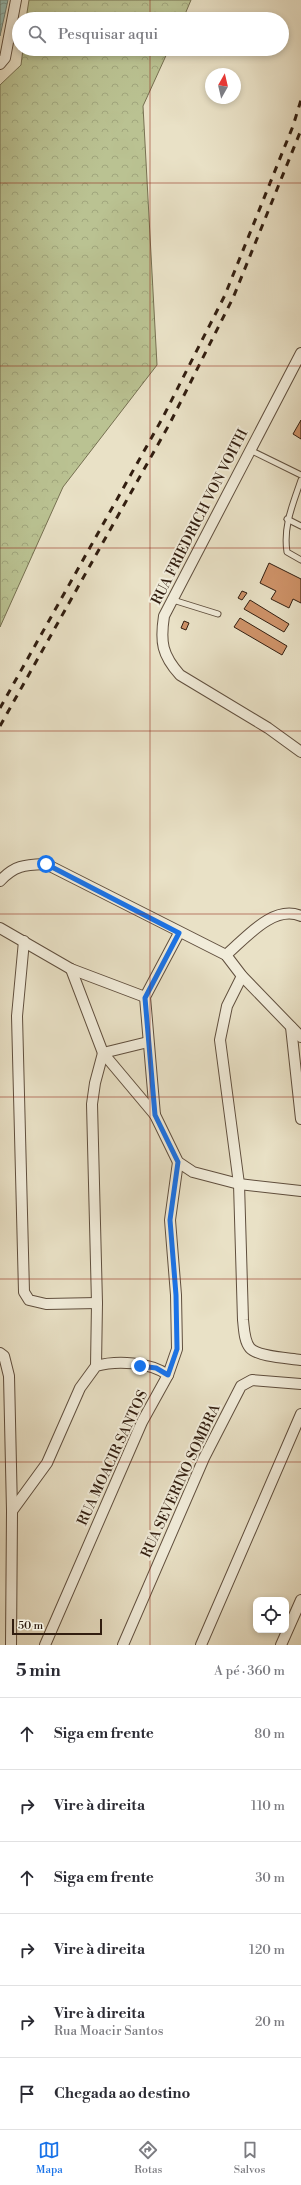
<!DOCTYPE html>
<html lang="pt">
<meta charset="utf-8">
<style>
:root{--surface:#fff;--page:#f2f2f3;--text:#2b2b33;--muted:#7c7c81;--line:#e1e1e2;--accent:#1a73e8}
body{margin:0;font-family:"Libre Bodoni",serif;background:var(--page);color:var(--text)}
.controls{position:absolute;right:12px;bottom:12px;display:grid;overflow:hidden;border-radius:8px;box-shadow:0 2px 6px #0003}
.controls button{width:36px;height:36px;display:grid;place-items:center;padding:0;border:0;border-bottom:1px solid var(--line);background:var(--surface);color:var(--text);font:20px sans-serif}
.compass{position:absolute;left:205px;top:68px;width:36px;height:36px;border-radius:50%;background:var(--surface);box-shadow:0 2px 6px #0003;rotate:8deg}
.scale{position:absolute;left:12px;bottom:10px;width:90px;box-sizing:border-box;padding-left:4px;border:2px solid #321e10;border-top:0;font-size:11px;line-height:14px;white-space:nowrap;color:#321e10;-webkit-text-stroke:3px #f1ecda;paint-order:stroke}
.stop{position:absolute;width:12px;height:12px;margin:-9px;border:3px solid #1a73e8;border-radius:50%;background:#fff}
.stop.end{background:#1a73e8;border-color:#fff;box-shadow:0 1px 4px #0008}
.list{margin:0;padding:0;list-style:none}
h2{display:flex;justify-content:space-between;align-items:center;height:52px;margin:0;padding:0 16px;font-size:17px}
h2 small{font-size:13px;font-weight:400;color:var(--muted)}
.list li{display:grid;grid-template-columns:26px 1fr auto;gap:12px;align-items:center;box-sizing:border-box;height:72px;padding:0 16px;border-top:1px solid var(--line)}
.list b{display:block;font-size:15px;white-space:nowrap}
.list p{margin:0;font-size:13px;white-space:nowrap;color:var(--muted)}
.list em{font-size:13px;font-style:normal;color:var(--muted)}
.icon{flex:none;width:22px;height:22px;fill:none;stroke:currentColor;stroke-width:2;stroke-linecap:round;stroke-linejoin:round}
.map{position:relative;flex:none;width:301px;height:1645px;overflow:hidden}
.search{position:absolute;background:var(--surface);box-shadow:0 2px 6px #0003;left:12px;right:12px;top:12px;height:44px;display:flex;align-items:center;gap:10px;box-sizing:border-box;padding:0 14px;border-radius:22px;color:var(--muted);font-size:15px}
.sheet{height:484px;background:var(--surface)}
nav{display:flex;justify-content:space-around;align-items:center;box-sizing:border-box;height:56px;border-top:1px solid var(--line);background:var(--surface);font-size:11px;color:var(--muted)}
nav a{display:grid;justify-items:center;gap:2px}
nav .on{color:var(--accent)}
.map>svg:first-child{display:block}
.forest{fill:url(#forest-crowns);stroke:#767051}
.water{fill:url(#water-waves);stroke:#6f7e73}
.building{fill:#ce9268;stroke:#321e10}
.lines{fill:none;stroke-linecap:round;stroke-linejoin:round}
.lane-casing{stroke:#604f3e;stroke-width:7}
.street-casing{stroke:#604f3e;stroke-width:12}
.lane{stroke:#f1ecda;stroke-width:5}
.street{stroke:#f1ecda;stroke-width:10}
.rail{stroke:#321e10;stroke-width:3;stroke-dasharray:7 7;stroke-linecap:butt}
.route{stroke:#1a73e8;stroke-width:5}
.grid{fill:none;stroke:#8f2418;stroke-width:1;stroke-opacity:0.55}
.labels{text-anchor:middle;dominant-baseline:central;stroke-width:4;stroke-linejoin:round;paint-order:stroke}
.street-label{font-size:14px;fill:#321e10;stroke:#f1ecda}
</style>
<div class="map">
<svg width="301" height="1645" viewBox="0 0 301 1645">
<defs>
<pattern id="forest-crowns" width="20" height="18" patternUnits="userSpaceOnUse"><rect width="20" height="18" fill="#bac292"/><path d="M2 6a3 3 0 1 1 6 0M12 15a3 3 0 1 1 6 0" fill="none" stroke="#a0a67d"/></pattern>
<pattern id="water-waves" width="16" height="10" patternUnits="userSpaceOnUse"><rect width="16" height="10" fill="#97beb5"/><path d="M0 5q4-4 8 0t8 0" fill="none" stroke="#7c9a92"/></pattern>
</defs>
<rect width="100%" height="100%" fill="#e9e1c6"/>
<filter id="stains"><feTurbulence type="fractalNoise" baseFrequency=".005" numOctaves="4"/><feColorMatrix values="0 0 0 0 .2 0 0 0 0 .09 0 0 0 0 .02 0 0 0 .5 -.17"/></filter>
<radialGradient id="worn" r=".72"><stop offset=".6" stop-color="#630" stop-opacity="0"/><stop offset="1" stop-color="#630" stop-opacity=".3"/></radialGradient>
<g class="forest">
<polygon points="29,0 191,0 183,19 26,19"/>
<polygon points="23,49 169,49 143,106 157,365 63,487 0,627 0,85 21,65"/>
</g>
<polygon class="water" points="0,0 8,0 0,36"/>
<g class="building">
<polygon points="301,420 301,439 293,434"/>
<polygon points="269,563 301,579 301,603 293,599 289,608 271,599 276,591 260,583"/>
<polygon points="242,591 247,593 242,600 238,598"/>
<polygon points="250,600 289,624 284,632 244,609"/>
<polygon points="240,618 287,646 282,655 234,627"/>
<polygon points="184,621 189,623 186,630 181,628"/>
</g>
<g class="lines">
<defs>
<g id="lane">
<polyline points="250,450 301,475"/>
<path d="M301,480C293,504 283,526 287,552L301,560"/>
<polyline points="287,519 301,526"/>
<polyline points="173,600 218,614"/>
</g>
<g id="street">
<polyline points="0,64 5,58 16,0"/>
<path d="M301,353L164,616C160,642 162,655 180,675L268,728L301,752"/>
<path d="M0,881C15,865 25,865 46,864L226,955L242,976L301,1037"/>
<polyline points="0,928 71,969 145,997"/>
<polyline points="24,941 17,1016 24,1292 29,1300 46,1304 97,1303"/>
<path d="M226,955C245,939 273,904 301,916"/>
<polyline points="71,969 103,1053 155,1115 178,1162 193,1172 239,1184 301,1191"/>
<path d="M242,976L227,1006L220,1040L239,1184L243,1320C244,1328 244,1341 250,1348C258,1357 289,1358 301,1360"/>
<polyline points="291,1027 301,1119"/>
<polyline points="155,1115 145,997 179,933"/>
<polyline points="0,1353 4,1356 9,1376 12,1511 11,1645"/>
<polyline points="96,1366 97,1303 92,1104 95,1083 103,1053 148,1042"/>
<polyline points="168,1375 177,1349 176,1295 170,1220 178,1162"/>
<path d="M12,1511L47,1463L80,1388L96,1366C117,1360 150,1362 168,1375L142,1422L45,1645"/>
<polyline points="123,1645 204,1458 241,1386 252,1380 301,1384"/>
<polyline points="201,1645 301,1414"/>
<polyline points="281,1645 301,1600"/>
</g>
</defs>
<use href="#lane" class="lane-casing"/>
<use href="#street" class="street-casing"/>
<use href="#lane" class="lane"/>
<use href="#street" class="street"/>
<g class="rail">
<polyline points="0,708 162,419 225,295 293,126 301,100"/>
<polyline points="0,726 170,423 233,298 301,130"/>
</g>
</g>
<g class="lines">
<polyline class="route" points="46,864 179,933 145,998 155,1115 178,1162 170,1220 176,1295 177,1349 168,1375 156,1368 140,1366"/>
</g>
<path class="grid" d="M150,0V19M150,49V1645M0,183H301M0,366H301M0,548H301M0,731H301M0,914H301M0,1097H301M0,1279H301M0,1462H301"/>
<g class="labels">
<g class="street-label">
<text transform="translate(200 517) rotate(-63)">RUA FRIEDRICH VON VOITH</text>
<text transform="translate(113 1458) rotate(-65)">RUA MOACIR SANTOS</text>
<text transform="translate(181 1481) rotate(-65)">RUA SEVERINO SOMBRA</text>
</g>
</g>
<rect width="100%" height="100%" filter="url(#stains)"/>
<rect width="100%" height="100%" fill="url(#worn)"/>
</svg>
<div class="controls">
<button><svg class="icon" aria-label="locate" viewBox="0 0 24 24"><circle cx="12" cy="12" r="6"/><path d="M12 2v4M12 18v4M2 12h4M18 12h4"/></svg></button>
</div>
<svg class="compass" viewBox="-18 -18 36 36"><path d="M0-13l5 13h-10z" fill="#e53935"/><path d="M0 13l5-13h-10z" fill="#7c7c81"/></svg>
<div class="scale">50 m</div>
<div class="stop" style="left:46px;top:864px"></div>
<div class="stop end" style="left:140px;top:1366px"></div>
<div class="search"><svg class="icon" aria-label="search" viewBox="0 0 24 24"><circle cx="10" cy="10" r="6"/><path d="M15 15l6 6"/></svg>Pesquisar aqui</div>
</div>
<section class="sheet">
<h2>5 min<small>A pé · 360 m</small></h2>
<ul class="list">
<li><svg class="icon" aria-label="ahead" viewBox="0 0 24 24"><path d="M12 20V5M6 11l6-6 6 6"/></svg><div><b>Siga em frente</b></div><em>80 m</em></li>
<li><svg class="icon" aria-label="right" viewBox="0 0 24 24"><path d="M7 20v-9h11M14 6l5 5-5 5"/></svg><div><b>Vire à direita</b></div><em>110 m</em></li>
<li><svg class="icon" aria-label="ahead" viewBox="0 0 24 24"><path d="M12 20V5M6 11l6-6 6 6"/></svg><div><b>Siga em frente</b></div><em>30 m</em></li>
<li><svg class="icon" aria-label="right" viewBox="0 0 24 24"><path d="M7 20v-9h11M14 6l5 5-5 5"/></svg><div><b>Vire à direita</b></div><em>120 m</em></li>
<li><svg class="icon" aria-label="right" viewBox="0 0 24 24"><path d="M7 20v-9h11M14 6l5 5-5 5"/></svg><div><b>Vire à direita</b><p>Rua Moacir Santos</p></div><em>20 m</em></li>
<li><svg class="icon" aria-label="arrive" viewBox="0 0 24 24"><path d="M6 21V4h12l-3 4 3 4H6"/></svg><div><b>Chegada ao destino</b></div></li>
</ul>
</section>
<nav>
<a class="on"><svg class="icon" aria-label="map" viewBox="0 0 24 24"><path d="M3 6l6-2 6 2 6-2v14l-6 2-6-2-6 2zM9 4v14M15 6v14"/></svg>Mapa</a>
<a><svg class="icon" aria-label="directions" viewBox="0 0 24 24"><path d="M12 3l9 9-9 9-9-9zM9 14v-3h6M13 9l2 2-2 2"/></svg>Rotas</a>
<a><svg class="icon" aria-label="saved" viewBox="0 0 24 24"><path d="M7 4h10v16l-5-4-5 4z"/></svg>Salvos</a>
</nav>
